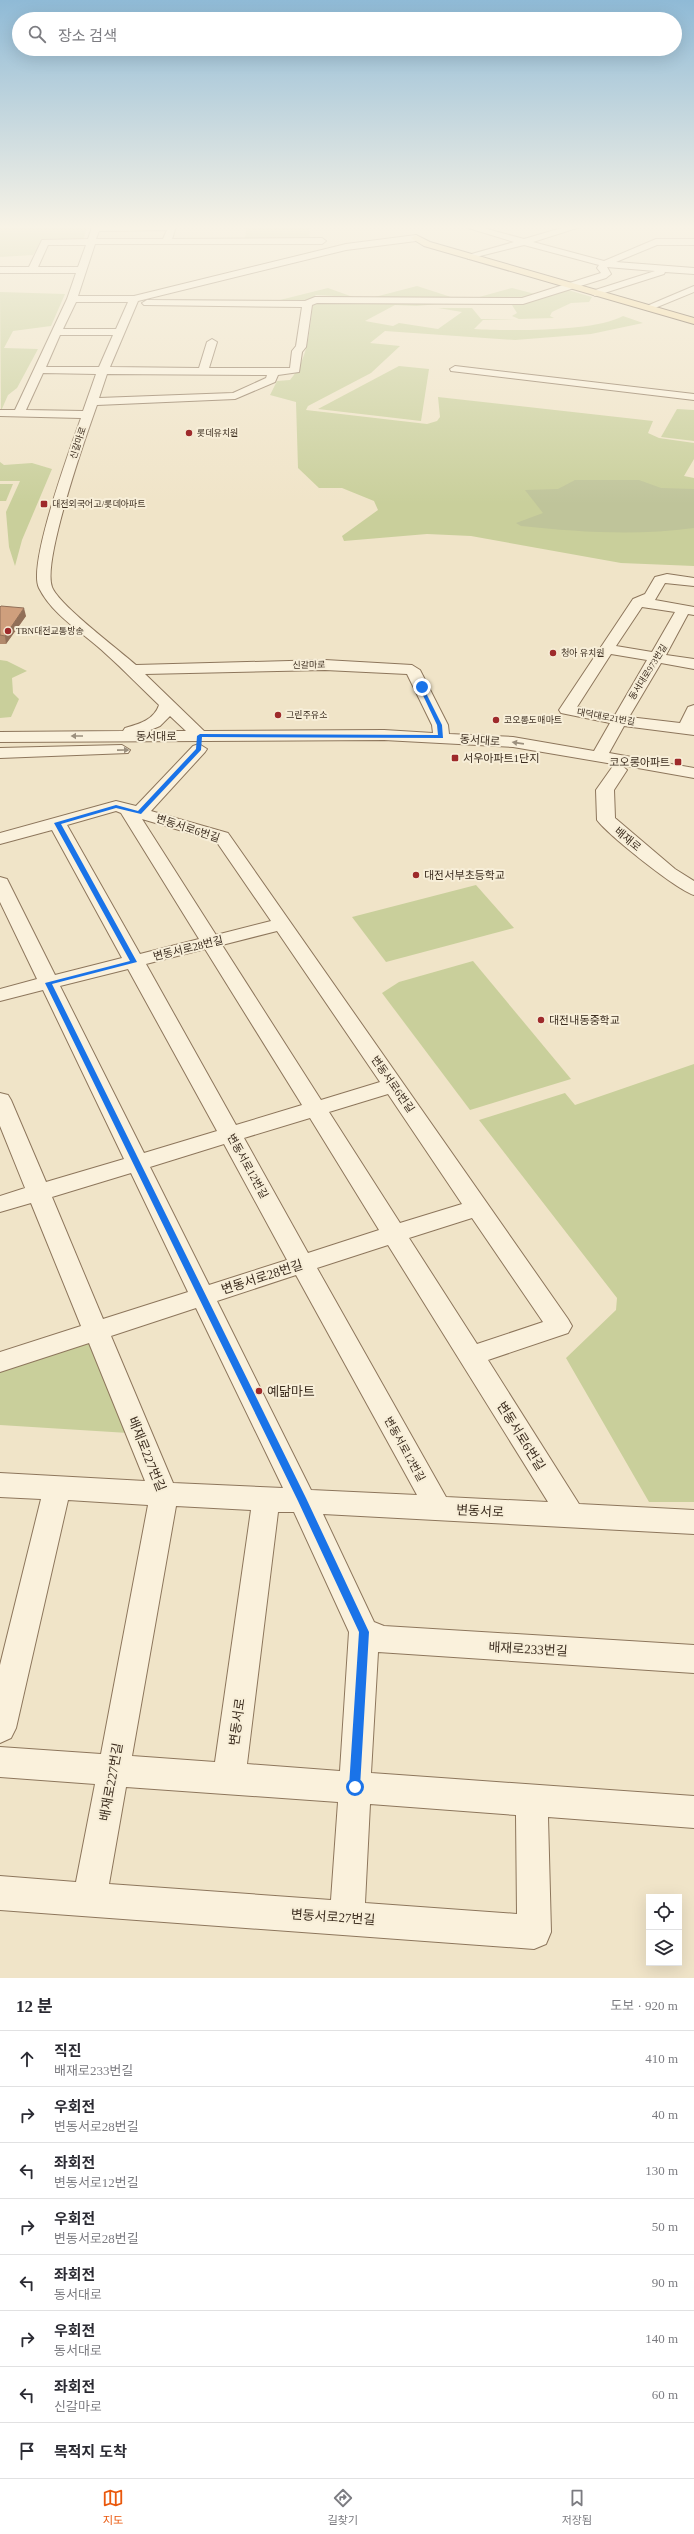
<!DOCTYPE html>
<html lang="ko">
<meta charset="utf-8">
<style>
:root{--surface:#fff;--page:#f7f7f7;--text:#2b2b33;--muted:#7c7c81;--line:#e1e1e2;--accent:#ea580c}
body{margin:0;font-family:"Times New Roman","Noto Sans KR",serif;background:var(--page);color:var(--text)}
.controls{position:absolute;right:12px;bottom:12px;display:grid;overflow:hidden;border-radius:0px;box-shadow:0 4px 16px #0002}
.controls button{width:36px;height:36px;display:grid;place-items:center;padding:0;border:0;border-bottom:1px solid var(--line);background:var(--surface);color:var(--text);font:20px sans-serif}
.stop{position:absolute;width:12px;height:12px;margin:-9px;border:3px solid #1a73e8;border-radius:50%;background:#fff}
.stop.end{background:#1a73e8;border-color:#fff;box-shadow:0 1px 4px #0008}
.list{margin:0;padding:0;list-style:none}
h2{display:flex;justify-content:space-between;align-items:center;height:52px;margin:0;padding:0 16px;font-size:17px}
h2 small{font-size:13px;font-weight:400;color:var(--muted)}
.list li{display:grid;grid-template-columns:26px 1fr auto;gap:12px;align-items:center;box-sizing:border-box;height:56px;padding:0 16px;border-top:1px solid var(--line)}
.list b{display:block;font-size:15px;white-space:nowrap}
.list p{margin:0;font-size:13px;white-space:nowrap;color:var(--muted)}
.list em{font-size:13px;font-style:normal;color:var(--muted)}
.icon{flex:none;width:22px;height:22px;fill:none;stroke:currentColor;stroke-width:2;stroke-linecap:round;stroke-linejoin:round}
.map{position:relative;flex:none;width:694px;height:1978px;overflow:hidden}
.search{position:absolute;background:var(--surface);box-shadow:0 4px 16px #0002;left:12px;right:12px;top:12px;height:44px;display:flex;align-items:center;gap:10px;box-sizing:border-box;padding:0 14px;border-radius:22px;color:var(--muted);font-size:15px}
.sheet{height:500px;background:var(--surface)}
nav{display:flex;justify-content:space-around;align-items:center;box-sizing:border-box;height:56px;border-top:1px solid var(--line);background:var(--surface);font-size:11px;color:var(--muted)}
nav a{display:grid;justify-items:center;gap:2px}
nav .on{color:var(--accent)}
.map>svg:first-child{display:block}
.green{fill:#c9cf9b}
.cemetery{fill:#bfc49a}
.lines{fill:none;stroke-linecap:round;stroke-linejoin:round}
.minor-casing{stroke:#8d765c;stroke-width:2}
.major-casing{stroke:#5b4430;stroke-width:2}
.minor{fill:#faf1dc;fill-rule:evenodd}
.major{fill:#f3d9a0;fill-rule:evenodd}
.wall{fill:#b2896c}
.shaded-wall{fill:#916f58}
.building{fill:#cf9f7d;stroke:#916f58}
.oneway{fill:#9c907e}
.route{fill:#1a73e8}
.poi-dot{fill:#9e2a2b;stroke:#f7eed8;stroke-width:1.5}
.labels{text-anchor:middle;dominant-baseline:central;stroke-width:4;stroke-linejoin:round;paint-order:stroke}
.far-poi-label{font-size:9px;fill:#3d2e20;stroke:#f7eed8;text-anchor:start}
.far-street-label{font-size:9px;fill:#3d2e20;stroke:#f7eed8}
.street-label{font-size:11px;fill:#3d2e20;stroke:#f7eed8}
.poi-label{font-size:11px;fill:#3d2e20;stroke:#f7eed8;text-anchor:start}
.near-street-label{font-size:13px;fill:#3d2e20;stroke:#f7eed8}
.near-poi-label{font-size:13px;fill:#3d2e20;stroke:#f7eed8;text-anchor:start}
</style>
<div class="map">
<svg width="694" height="1978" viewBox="0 0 694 1978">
<rect width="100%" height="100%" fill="#f0e4c8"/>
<g class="green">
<polygon points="0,227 87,227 83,241 42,241 33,255 0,257"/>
<polygon points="246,227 309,227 310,240 245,240"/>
<polygon points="417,286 454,298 371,298"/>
<path d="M328,288L353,297L316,295C304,305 287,303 272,302Z"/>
<polygon points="512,288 535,294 518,299 472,299"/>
<path d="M568,290L592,297L589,302L571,303L552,312L550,316L554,318L483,320L474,329C509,331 594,332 623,316L643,323L591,334L515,340L385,331L370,343L400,346L371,373L308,406L306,410L427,424L437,421L440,417L438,397L653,421L648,433L659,438L694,443V459L684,476L694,478V566L621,563L471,536L427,534L344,541L342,536L378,510L374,501L342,488H319L298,468L296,402L270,395L277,381L290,380C309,358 309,331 313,304L319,301L462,302L416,306L395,305L365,321L393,326L399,323L438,329L462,312L438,308H472L481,319H519L512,316L517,313L512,305Z"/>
<polygon points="0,292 65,294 51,326 13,331 4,348 38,349 17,388 8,395 1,411"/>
<polygon points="399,366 429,369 421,421 318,409"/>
<polygon points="677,409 694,410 694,441 661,437"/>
<polygon points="0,462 4,465 32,463 52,469 22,540 15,566 9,547 6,512 20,481 0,481"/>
<polygon points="0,484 13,484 6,501 0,501"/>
<polygon points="0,660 7,661 27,671 12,678 13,693 19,699 11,717 0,718"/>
<polygon points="476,885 514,928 386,962 352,917"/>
<polygon points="473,961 571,1079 470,1110 382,993 399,982"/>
<polygon points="694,1064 694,1502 649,1502 566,1358 616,1310 617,1298 479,1120 565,1093 575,1105"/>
<polygon points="90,1340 128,1433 0,1425 0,1369"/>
</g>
<path class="cemetery" d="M575,480H639L661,488L694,489V528C635,536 579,532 521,526L516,523L543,513L525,490L558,489Z"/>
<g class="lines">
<defs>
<g id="minor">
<path d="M92,227H176L172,239L322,238L326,241L322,244H95L78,296H134L346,244L416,235L420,238L416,241L346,250L138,301L110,367L199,368L207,342L212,339L217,342L209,368H290L292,351L296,346L302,307L144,305L142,303L147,300L305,301L315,297L522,298L601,273L597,268L599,265L524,245L468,259V255L514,242L465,227H480L524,239L565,227H580L533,242L604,261L656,239H694V245H657L616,262L694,268V274L665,272L664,274L595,296L590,293L592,291L655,271L607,267L611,274L606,278L523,304L317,303L312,305L306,347L302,352L299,372L278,375L275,382L235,399L97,405C86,436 42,561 52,587C59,605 118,649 136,665L325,660L412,665L420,670L448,725L449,734L513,737L594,751L610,723L561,713L559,710L633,599L645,594L655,577L667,574L694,578V586L665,583L655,600L694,607V615L688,614L666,655L694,659V669L661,663L629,717L680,723L688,707L694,705V735L624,726L609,753L694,768V778L621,765L627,770L614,790L615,818L675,869L694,881V895C677,890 608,835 597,820L596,790L613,766L619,765L513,747L384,740L0,742V732L123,731L125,728C139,724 154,720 159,705C141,688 124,670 106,654C84,633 53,616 39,588C27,565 71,446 81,418L0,416V410H15L67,299L76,273H0V267H29L42,240L88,239ZM167,230L163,239H96L99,231ZM48,245H86L78,267H38ZM76,302H128L116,329H63ZM60,335H113L99,367H46ZM43,373L96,374L83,411L26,410ZM107,374L267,375L266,378L233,393L99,398ZM642,607L675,612L652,652L616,646ZM611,654L647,660L615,715L577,707ZM325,670L407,674L432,725L433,733L384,730L204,731L145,674ZM170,716L186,731H148L160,726Z"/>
<polygon points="694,286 694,292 650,310 642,308"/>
<polygon points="455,366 694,394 694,400 451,371 450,369"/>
<path d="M199,744L207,749L205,752L151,811L228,833L568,1319L572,1326L568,1333L488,1360L579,1504L694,1510V1534L323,1514L374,1622L384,1626L694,1645V1673L378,1652L371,1773L694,1796V1828L548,1817L551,1932L546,1944L534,1949L0,1910V1876L76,1882L95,1784L0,1777V1747L101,1754L148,1505L68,1500L16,1728L11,1738L0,1743V1665L41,1499L0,1497V1473L145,1481L89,1343L0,1372V1352L81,1326L31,1203L0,1212V1196L25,1188L0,1126V1093L8,1095L11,1100L46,1182L124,1159L43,990L0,1001V989L37,979L0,902V877L7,879L55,975L122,958L52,830L0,844V833L116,801L136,806L193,746ZM116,811L121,813L199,939L140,954L67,825ZM142,819L216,841L271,921L216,935ZM277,931L380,1082L321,1100L222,945ZM205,949L302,1105L236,1125L146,964ZM128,969L217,1131L144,1153L60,986ZM388,1094L462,1204L400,1223L329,1112ZM310,1118L379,1230L308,1253L244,1138ZM224,1144L287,1260L209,1285L150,1167ZM131,1173L188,1292L103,1319L52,1197ZM472,1218L543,1322L477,1344L409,1238ZM388,1245L548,1502L446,1497L317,1268ZM296,1275L417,1495L311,1490L217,1301ZM196,1308L283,1488L173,1483L111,1336ZM176,1506L251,1510L215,1762L132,1756ZM278,1512H294L349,1632L340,1771L247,1764ZM126,1787L338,1802L331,1900L109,1884ZM370,1804L516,1815L517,1914L365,1903Z"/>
<polygon points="122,745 130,750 128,753 0,758 0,748"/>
</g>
<polygon id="major" points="416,235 430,242 694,318 694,324 424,246 411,238"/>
</defs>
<use href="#minor" class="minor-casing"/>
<use href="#major" class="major-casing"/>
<use href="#minor" class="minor"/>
<use href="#major" class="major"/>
</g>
<polygon class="wall" points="0,607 26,616 6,644 0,644"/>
<polygon class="shaded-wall" points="24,608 26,616 6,644 5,636"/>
<polygon class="building" points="1,606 24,608 5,636 0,635 0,607"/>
<defs><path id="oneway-solid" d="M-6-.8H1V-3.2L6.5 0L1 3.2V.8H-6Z"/></defs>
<g class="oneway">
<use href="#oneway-solid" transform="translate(77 736) rotate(180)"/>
<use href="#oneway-solid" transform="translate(518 743) rotate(-172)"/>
<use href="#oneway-solid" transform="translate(123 750) rotate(-1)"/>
</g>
<linearGradient id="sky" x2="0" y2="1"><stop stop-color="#8fbad6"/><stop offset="0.45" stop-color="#f8f3e6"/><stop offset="1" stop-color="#f8f3e6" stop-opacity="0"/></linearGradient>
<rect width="694" height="504" fill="url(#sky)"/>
<polygon class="route" points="422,685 442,725 443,738 202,737 201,750 141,814 116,808 61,824 137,962 52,984 306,1498 369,1632 360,1787 355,1792 349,1787 359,1632 298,1501 45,983 130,961 54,823 116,805 138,811 196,749 197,736 200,734 438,735 437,725 419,687"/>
<g class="poi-dot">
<circle cx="189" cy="433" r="4"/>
<rect x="40" y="500" width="8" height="8" rx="2"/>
<circle cx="8" cy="631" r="4"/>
<circle cx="553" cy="653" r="4"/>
<circle cx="278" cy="715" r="4"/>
<circle cx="496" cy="720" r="4"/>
<rect x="451" y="754" width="8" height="8" rx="2"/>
<rect x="674" y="758" width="8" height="8" rx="2"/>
<circle cx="416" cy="875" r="4"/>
<circle cx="541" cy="1020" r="4"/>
<circle cx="259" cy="1391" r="4"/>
</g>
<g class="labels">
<g class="far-poi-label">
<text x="197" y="433">롯데유치원</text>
<text x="52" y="504">대전외국어고/롯데아파트</text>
<text x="16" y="631">TBN대전교통방송</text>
<text x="561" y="653">청아 유치원</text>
<text x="286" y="715">그린주유소</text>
<text x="504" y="720">코오롱도매마트</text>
</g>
<g class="far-street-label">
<text transform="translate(78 443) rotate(-72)">신갈마로</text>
<text transform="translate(309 665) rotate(-1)">신갈마로</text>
<text transform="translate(648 672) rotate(-58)">동서대로973번길</text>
<text transform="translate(606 717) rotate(10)">대덕대로21번길</text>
</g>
<g class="street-label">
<text x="156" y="736">동서대로</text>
<text transform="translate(480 740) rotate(4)">동서대로</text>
<text transform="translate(188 828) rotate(18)">변동서로6번길</text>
<text transform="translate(628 839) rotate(40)">배재로</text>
<text transform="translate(188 948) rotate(-14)">변동서로28번길</text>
<text transform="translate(393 1084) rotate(55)">변동서로6번길</text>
<text transform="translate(248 1166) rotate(61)">변동서로12번길</text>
<text transform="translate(405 1449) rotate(61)">변동서로12번길</text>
</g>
<g class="poi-label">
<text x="463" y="758">서우아파트1단지</text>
<text x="670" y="762" text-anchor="end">코오롱아파트</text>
<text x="424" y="875">대전서부초등학교</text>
<text x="549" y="1020">대전내동중학교</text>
</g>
<g class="near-street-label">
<text transform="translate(262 1277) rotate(-18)">변동서로28번길</text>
<text transform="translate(521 1436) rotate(58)">변동서로6번길</text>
<text transform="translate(147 1454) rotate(68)">배재로227번길</text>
<text transform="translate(480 1511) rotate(3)">변동서로</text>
<text transform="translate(528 1649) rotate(3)">배재로233번길</text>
<text transform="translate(237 1722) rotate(-82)">변동서로</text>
<text transform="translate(111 1782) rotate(-80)">배재로227번길</text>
<text transform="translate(333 1917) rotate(4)">변동서로27번길</text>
</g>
<g class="near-poi-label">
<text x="267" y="1391">예닮마트</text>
</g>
</g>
</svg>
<div class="controls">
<button><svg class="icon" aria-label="locate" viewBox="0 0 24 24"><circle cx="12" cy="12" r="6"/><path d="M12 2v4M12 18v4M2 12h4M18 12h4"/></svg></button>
<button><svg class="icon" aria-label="layers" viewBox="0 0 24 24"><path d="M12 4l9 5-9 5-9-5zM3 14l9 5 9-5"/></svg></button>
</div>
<div class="stop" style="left:355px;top:1787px"></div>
<div class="stop end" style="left:422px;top:687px"></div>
<div class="search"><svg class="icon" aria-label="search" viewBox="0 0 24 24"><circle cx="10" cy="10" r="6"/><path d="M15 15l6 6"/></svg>장소 검색</div>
</div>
<section class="sheet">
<h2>12 분<small>도보 · 920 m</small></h2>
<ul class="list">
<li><svg class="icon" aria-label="ahead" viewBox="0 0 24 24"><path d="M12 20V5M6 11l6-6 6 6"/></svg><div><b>직진</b><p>배재로233번길</p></div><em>410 m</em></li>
<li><svg class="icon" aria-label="right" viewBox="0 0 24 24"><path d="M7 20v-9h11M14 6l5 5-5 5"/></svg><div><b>우회전</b><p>변동서로28번길</p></div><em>40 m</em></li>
<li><svg class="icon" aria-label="left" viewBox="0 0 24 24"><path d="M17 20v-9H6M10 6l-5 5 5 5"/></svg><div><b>좌회전</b><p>변동서로12번길</p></div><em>130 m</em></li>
<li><svg class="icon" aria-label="right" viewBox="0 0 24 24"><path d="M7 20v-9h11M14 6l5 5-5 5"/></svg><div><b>우회전</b><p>변동서로28번길</p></div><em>50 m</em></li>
<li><svg class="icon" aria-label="left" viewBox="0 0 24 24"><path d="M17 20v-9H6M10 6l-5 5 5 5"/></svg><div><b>좌회전</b><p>동서대로</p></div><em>90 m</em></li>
<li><svg class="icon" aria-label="right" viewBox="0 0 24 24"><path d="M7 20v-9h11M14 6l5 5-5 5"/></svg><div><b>우회전</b><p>동서대로</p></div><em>140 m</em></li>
<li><svg class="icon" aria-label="left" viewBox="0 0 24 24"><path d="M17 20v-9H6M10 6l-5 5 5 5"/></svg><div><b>좌회전</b><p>신갈마로</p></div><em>60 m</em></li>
<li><svg class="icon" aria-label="arrive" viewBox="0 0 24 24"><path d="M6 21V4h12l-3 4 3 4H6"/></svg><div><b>목적지 도착</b></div></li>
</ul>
</section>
<nav>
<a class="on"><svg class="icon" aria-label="map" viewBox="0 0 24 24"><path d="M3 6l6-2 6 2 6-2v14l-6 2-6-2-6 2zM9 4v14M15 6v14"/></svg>지도</a>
<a><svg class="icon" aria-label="directions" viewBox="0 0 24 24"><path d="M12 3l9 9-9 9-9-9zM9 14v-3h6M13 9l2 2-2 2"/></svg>길찾기</a>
<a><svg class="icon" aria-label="saved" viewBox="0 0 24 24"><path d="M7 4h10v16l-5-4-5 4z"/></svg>저장됨</a>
</nav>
